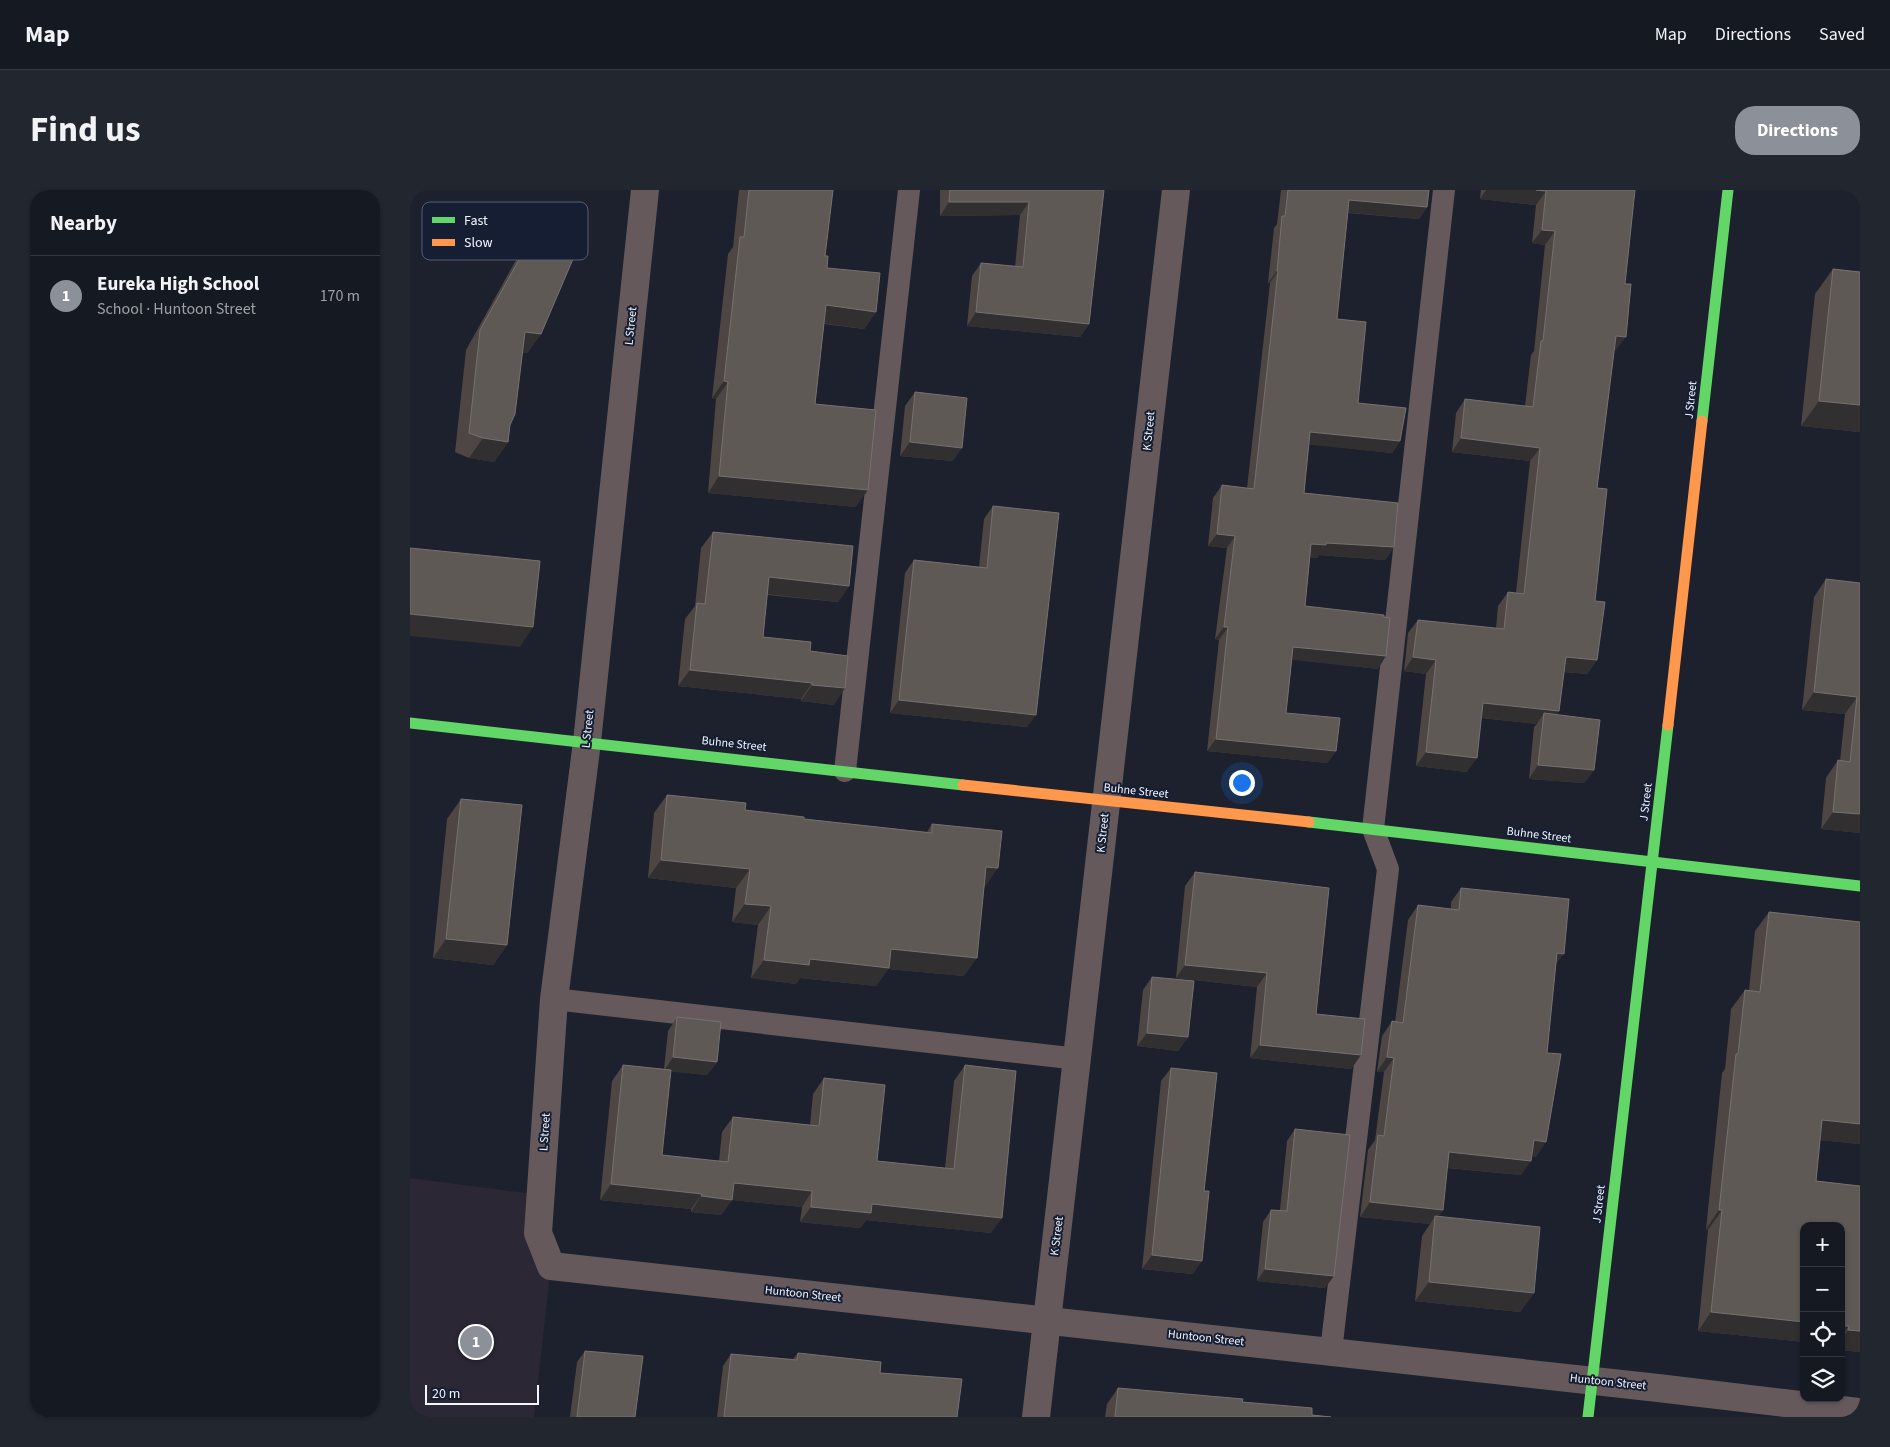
<!DOCTYPE html>
<meta charset="utf-8">
<style>
:root{--surface:#151922;--page:#22262f;--text:#f1f3f6;--muted:#9da0a5;--line:#343840;--accent:#8c9099}
body{margin:0;font-family:"Source Sans 3",sans-serif;background:var(--page);color:var(--text)}
.controls{position:absolute;right:15px;bottom:15px;display:grid;overflow:hidden;border-radius:10px;box-shadow:0 1px 4px #0004}
.controls button{width:45px;height:45px;display:grid;place-items:center;padding:0;border:0;border-bottom:1px solid var(--line);background:var(--surface);color:var(--text);font:25px sans-serif}
.scale{position:absolute;left:15px;bottom:12px;width:114px;box-sizing:border-box;padding-left:5px;border:2px solid #f1f5fe;border-top:0;font-size:14px;line-height:18px;white-space:nowrap;color:#f1f5fe;-webkit-text-stroke:4px #161e33;paint-order:stroke}
.you{position:absolute;left:831px;top:592px;width:18px;height:18px;margin:-12px;border:4px solid #fff;border-radius:50%;background:#1a73e8;box-shadow:0 0 0 8px #1a73e833}
.badge{display:grid;place-items:center;width:32px;height:32px;border-radius:50%;background:var(--accent);color:#fff;font-size:16px;font-weight:700}
.pin{position:absolute;translate:-50% -50%;border:2px solid #fff;box-shadow:0 1px 5px #0006}
.list{margin:0;padding:0;list-style:none}
h2{display:flex;justify-content:space-between;align-items:center;height:65px;margin:0;padding:0 20px;font-size:21px}
h2 small{font-size:16px;font-weight:400;color:var(--muted)}
.list li{display:grid;grid-template-columns:32px 1fr auto;gap:15px;align-items:center;box-sizing:border-box;height:80px;padding:0 20px;border-top:1px solid var(--line)}
.list b{display:block;font-size:19px;white-space:nowrap}
.list p{margin:0;font-size:16px;white-space:nowrap;color:var(--muted)}
.list em{font-size:16px;font-style:normal;color:var(--muted)}
.icon{flex:none;width:28px;height:28px;fill:none;stroke:currentColor;stroke-width:2;stroke-linecap:round;stroke-linejoin:round}
.map{position:relative;flex:none;width:1450px;height:1227px;overflow:hidden;border-radius:20px}
header{display:flex;align-items:center;gap:30px;box-sizing:border-box;height:70px;padding:0 25px;background:var(--surface);border-bottom:1px solid var(--line)}
header strong{font-size:24px}
nav{display:flex;gap:28px;margin-inline-start:auto;font-size:18px}
.intro{display:flex;align-items:center;justify-content:space-between;box-sizing:border-box;height:120px;padding:0 30px}
h1{margin:0;font-size:35px}
.button{padding:12px 22px;border-radius:20px;background:var(--accent);color:#fff;font-size:18px;font-weight:700}
main{display:flex;gap:30px;padding:0 30px}
aside{flex:1;background:var(--surface);border-radius:20px;box-shadow:0 1px 4px #0004}
.map>svg:first-child{display:block}
.education{fill:#2b2735}
.lines{fill:none;stroke-linecap:round;stroke-linejoin:round}
.lane{stroke:#65595c;stroke-width:22}
.street{stroke:#65595c;stroke-width:28}
.fast{stroke:#63d668;stroke-width:11}
.slow{stroke:#ff974d;stroke-width:11}
.wall{fill:#4d4642}
.shaded-wall{fill:#322f31}
.building{fill:#5f5956;stroke:#767171}
.labels{text-anchor:middle;dominant-baseline:central;stroke-width:4;stroke-linejoin:round;paint-order:stroke}
.street-label{font-size:12px;fill:#f1f5fe;stroke:#161e33}
.key{fill:#161e33;stroke:#585e70;stroke-width:1}
.key-label{font-size:14px;fill:#f1f5fe}
</style>
<header>
<strong>Map</strong>
<nav><a>Map</a><a>Directions</a><a>Saved</a></nav>
</header>
<div class="intro"><h1>Find us</h1><a class="button">Directions</a></div>
<main>
<aside>
<h2>Nearby<small></small></h2>
<ul class="list">
<li><span class="badge">1</span><div><b>Eureka High School</b><p>School · Huntoon Street</p></div><em>170 m</em></li>
</ul>
</aside>
<div class="map">
<svg width="1450" height="1227" viewBox="0 0 1450 1227">
<rect width="100%" height="100%" fill="#1c212d"/>
<polygon class="education" points="0,988 131,1005 141,1076 124,1227 0,1227"/>
<g class="lines">
<g class="lane">
<polyline points="435,581 499,0"/>
<polyline points="144,809 668,869"/>
<polyline points="921,1161 978,679 963,639 1034,0"/>
</g>
<g class="street">
<polyline points="235,0 177,552 144,809 128,1043 141,1076 1248,1198 1450,1222"/>
<polyline points="626,1227 766,0"/>
</g>
<g class="fast">
<polyline points="1292,231 1318,0"/>
<polyline points="0,533 553,595"/>
<polyline points="899,632 1450,696"/>
<polyline points="1178,1227 1258,535"/>
</g>
<g class="slow">
<polyline points="1258,535 1292,231"/>
<polyline points="553,595 899,632"/>
</g>
</g>
<g class="wall">
<polygon points="329,0 423,0 415,66 417,78 466,122 454,139 414,134 405,214 446,317 298,303 306,209 302,208 318,64 323,57"/>
<polygon points="530,0 694,0 679,134 670,147 557,136 562,86 571,73 605,77 610,25 530,26"/>
<polygon points="871,0 1019,0 1017,17 1009,29 938,23 927,129 948,213 990,251 982,263 899,254 894,303 984,357 975,370 909,365 907,368 900,367 895,416 968,479 882,469 876,523 926,561 917,573 797,561 809,450 805,449 817,358 798,356 803,308 812,295 837,298 860,93 858,93 864,38 867,34"/>
<polygon points="1071,0 1225,0 1206,160 1204,160 1187,298 1185,411 1187,470 1177,484 1154,482 1149,521 1146,525 1184,580 1174,593 1119,589 1124,537 1127,534 1071,528 1057,582 1006,576 1016,484 994,481 998,443 1008,430 1086,438 1088,416 1098,402 1106,403 1120,271 1042,262 1046,223 1055,209 1115,216 1121,165 1124,161 1135,55 1122,53 1126,15 1070,9"/>
<polygon points="120,50 131,144 117,163 112,163 100,235 98,252 84,272 59,268 45,262 56,160 106,70"/>
<polygon points="1423,79 1450,82 1450,242 1391,236 1405,104"/>
<polygon points="505,202 543,271 490,266 495,216"/>
<polygon points="583,316 617,537 480,523 495,383 504,370 569,377 574,329"/>
<polygon points="303,342 439,396 428,412 357,405 353,447 400,461 424,515 391,511 391,509 268,496 275,429 285,416 291,358"/>
<polygon points="1416,389 1450,393 1450,643 1411,639 1416,588 1428,570 1430,571 1435,524 1392,520 1404,407"/>
<polygon points="257,605 335,620 394,629 517,642 522,634 575,697 574,697 554,786 478,779 466,796 390,788 386,794 341,788 348,735 322,732 326,698 238,688 244,623"/>
<polygon points="51,609 97,755 83,775 23,768 37,629"/>
<polygon points="785,682 906,824 951,865 941,879 840,868 847,797 766,788 775,696"/>
<polygon points="1051,698 1146,775 1126,967 1122,966 1111,985 1037,978 1033,1020 1028,1026 1124,1103 1110,1122 1005,1111 1012,1046 1020,1034 950,1027 958,960 965,950 974,882 967,882 972,846 982,831 985,832 998,730 1008,715 1041,719 1041,712"/>
<polygon points="1359,722 1450,732 1450,954 1410,950 1406,991 1450,996 1450,1162 1431,1160 1431,1036 1394,1036 1394,1152 1288,1141 1298,1040 1296,1039 1312,883 1315,879 1321,819 1335,800 1339,800 1345,741"/>
<polygon points="742,787 778,847 768,861 727,856 733,800"/>
<polygon points="267,827 307,872 297,885 260,881 252,965 309,971 312,942 323,927 400,935 403,904 414,888 467,971 535,978 544,891 555,875 581,1043 456,1030 450,1038 390,1032 392,1017 322,1010 311,1025 281,1022 281,1019 190,1010 202,891 213,875 254,879 258,841"/>
<polygon points="761,878 783,1084 732,1079 751,891"/>
<polygon points="885,939 915,1098 847,1091 853,1032 861,1020 870,1020 877,951"/>
<polygon points="175,1161 225,1227 160,1227 167,1172"/>
<polygon points="388,1163 470,1183 547,1227 307,1227 313,1176 321,1164 383,1169"/>
<polygon points="708,1198 832,1212 902,1225 921,1227 695,1227 697,1214"/>
</g>
<g class="shaded-wall">
<polygon points="1076,0 1126,0 1136,1 1126,15 1070,9"/>
<polygon points="939,10 1017,17 1009,29 931,22"/>
<polygon points="539,12 619,12 610,25 530,26"/>
<polygon points="1132,40 1145,41 1135,55 1122,53"/>
<polygon points="867,81 868,81 860,93 858,93"/>
<polygon points="416,115 466,122 454,139 404,132"/>
<polygon points="566,122 679,134 670,147 557,136"/>
<polygon points="115,142 131,144 117,163 101,162"/>
<polygon points="1206,146 1216,147 1206,160 1196,159"/>
<polygon points="314,191 318,192 306,209 302,208"/>
<polygon points="1409,211 1450,215 1450,242 1391,236"/>
<polygon points="900,242 990,251 982,263 892,254"/>
<polygon points="73,248 98,252 84,272 59,268"/>
<polygon points="1051,248 1130,258 1120,271 1042,262"/>
<polygon points="500,252 552,258 543,271 490,266"/>
<polygon points="309,286 458,300 446,317 298,303"/>
<polygon points="807,344 825,346 817,358 798,356"/>
<polygon points="916,353 984,357 975,370 909,365 907,368 893,366 901,354"/>
<polygon points="359,387 439,396 428,412 348,403"/>
<polygon points="0,424 123,437 110,457 0,446"/>
<polygon points="814,437 818,437 809,450 805,449"/>
<polygon points="883,457 976,466 968,479 874,469"/>
<polygon points="1003,467 1026,470 1016,484 994,481"/>
<polygon points="1156,467 1187,470 1177,484 1146,481"/>
<polygon points="280,480 402,493 391,509 268,496"/>
<polygon points="402,495 435,498 424,515 391,511"/>
<polygon points="1404,502 1447,507 1435,524 1392,520"/>
<polygon points="489,510 626,525 617,537 480,523"/>
<polygon points="1073,513 1149,521 1139,535 1134,523 1127,534 1063,527"/>
<polygon points="806,549 926,561 917,573 797,561"/>
<polygon points="1016,562 1067,568 1057,582 1006,576"/>
<polygon points="1128,575 1184,580 1174,593 1119,589"/>
<polygon points="1423,622 1450,624 1450,643 1411,639"/>
<polygon points="251,670 340,679 326,698 238,688"/>
<polygon points="576,677 588,678 575,697 563,696"/>
<polygon points="335,714 361,716 348,735 322,732"/>
<polygon points="36,749 97,755 83,775 23,768"/>
<polygon points="481,759 567,768 554,786 478,779 466,796 390,788 386,794 341,788 354,770 400,769"/>
<polygon points="1147,763 1154,764 1143,778"/>
<polygon points="775,775 857,783 847,797 766,788"/>
<polygon points="737,843 778,847 768,861 727,856"/>
<polygon points="850,855 951,865 941,879 840,868"/>
<polygon points="263,867 307,872 297,885 254,881"/>
<polygon points="977,867 984,868 974,882 967,882"/>
<polygon points="1412,930 1450,934 1450,954 1399,949"/>
<polygon points="1124,950 1136,952 1126,967 1114,965"/>
<polygon points="1039,962 1121,971 1111,985 1029,977"/>
<polygon points="324,993 402,1001 392,1017 322,1010 311,1025 281,1022 291,1006"/>
<polygon points="201,994 292,1004 281,1019 190,1010"/>
<polygon points="960,1012 1033,1020 1025,1032 1025,1026 1020,1034 950,1027"/>
<polygon points="462,1014 592,1028 581,1043 456,1030 450,1038 390,1032 401,1017"/>
<polygon points="1309,1020 1312,1020 1298,1040 1296,1039"/>
<polygon points="742,1065 792,1071 783,1084 732,1079"/>
<polygon points="855,1079 924,1086 915,1098 847,1091"/>
<polygon points="1019,1092 1124,1103 1110,1122 1005,1111"/>
<polygon points="1301,1122 1394,1132 1394,1152 1288,1141"/>
<polygon points="1431,1136 1439,1136 1431,1147"/>
<polygon points="1438,1140 1450,1141 1450,1162 1431,1160 1431,1150"/>
</g>
<g class="building">
<polygon points="339,0 423,0 415,66 418,66 417,78 470,83 466,122 416,115 405,214 466,220 458,300 309,286 318,192 314,191 330,47 334,47"/>
<polygon points="540,0 694,0 679,134 566,122 571,73 613,77 619,12 539,12"/>
<polygon points="878,0 1019,0 1017,17 939,10 927,129 956,132 948,213 996,218 990,251 900,242 894,303 988,313 984,357 916,353 916,355 901,354 895,416 974,425 974,427 980,428 976,466 883,457 876,523 930,528 926,561 806,549 818,437 814,437 825,346 807,344 812,295 844,299 868,81 867,81 872,26 875,26"/>
<polygon points="1126,0 1225,0 1215,94 1221,94 1216,147 1206,146 1187,298 1197,299 1185,411 1195,412 1187,470 1156,467 1149,521 1073,513 1067,568 1016,562 1026,470 1003,467 1008,430 1094,439 1098,402 1114,404 1130,258 1051,248 1055,209 1123,217 1131,151 1133,151 1145,41 1132,40 1136,1"/>
<polygon points="120,50 163,69 131,144 115,142 105,224 100,235 98,252 73,248 59,243 70,140"/>
<polygon points="1423,79 1450,82 1450,215 1409,211"/>
<polygon points="505,202 557,208 552,258 500,252"/>
<polygon points="583,316 649,323 626,525 489,510 504,370 577,378"/>
<polygon points="303,342 443,356 439,396 359,387 353,447 401,452 400,461 438,466 435,498 402,495 402,493 280,480 287,413 295,414"/>
<polygon points="0,358 130,371 123,437 0,424"/>
<polygon points="1416,389 1450,393 1450,624 1423,622 1428,570 1440,572 1447,507 1404,502"/>
<polygon points="1134,523 1190,530 1184,580 1128,575"/>
<polygon points="257,605 336,613 335,620 394,627 394,629 522,643 522,634 592,641 588,678 576,677 567,768 481,759 479,778 400,769 399,775 354,770 361,716 335,714 340,679 251,670"/>
<polygon points="51,609 112,615 97,755 36,749"/>
<polygon points="785,682 919,698 906,824 955,829 951,865 850,855 857,783 775,775"/>
<polygon points="1051,698 1159,709 1154,764 1147,763 1137,863 1151,864 1136,952 1124,950 1121,971 1039,962 1033,1020 960,1012 968,945 974,946 984,868 977,867 982,831 993,833 1008,715 1049,720"/>
<polygon points="1359,722 1450,732 1450,934 1412,930 1406,991 1450,996 1450,1141 1438,1140 1439,1136 1431,1136 1431,1036 1394,1036 1394,1132 1301,1122 1312,1020 1309,1020 1326,864 1328,864 1335,800 1350,802"/>
<polygon points="742,787 784,791 778,847 737,843"/>
<polygon points="267,827 311,832 307,872 263,867"/>
<polygon points="213,875 261,880 252,965 318,972 323,927 409,936 414,888 475,895 467,971 544,979 555,875 606,881 592,1028 462,1014 461,1023 401,1017 402,1001 324,993 322,1010 291,1006 292,1004 201,994"/>
<polygon points="761,878 807,883 794,1001 799,1001 792,1071 742,1065"/>
<polygon points="885,939 940,945 924,1086 855,1079 861,1020 877,1021"/>
<polygon points="1025,1026 1130,1037 1124,1103 1019,1092"/>
<polygon points="175,1161 233,1166 225,1227 167,1227"/>
<polygon points="388,1163 471,1172 470,1183 552,1189 547,1227 314,1227 321,1164 387,1170"/>
<polygon points="708,1198 833,1209 832,1212 902,1218 902,1225 921,1227 705,1227"/>
</g>
<g class="labels">
<g class="street-label">
<text transform="translate(221 136) rotate(-84)">L Street</text>
<text transform="translate(1281 210) rotate(-84)">J Street</text>
<text transform="translate(739 241) rotate(-84)">K Street</text>
<text transform="translate(178 539) rotate(-84)">L Street</text>
<text transform="translate(324 554) rotate(6)">Buhne Street</text>
<text transform="translate(726 601) rotate(6)">Buhne Street</text>
<text transform="translate(1236 612) rotate(-83)">J Street</text>
<text transform="translate(693 643) rotate(-84)">K Street</text>
<text transform="translate(1129 645) rotate(7)">Buhne Street</text>
<text transform="translate(135 942) rotate(-86)">L Street</text>
<text transform="translate(1189 1014) rotate(-83)">J Street</text>
<text transform="translate(647 1046) rotate(-83)">K Street</text>
<text transform="translate(393 1104) rotate(6)">Huntoon Street</text>
<text transform="translate(796 1148) rotate(6)">Huntoon Street</text>
<text transform="translate(1198 1192) rotate(6)">Huntoon Street</text>
</g>
</g>
<rect x="12" y="12" width="166" height="58" rx="8" class="key"/>
<rect x="22" y="27" width="23" height="6" fill="#63d668"/>
<rect x="22" y="49" width="23" height="7" fill="#ff974d"/>
<g class="key-label">
<text x="54" y="35">Fast</text>
<text x="54" y="57">Slow</text>
</g>
</svg>
<div class="controls">
<button>+</button>
<button>−</button>
<button><svg class="icon" aria-label="locate" viewBox="0 0 24 24"><circle cx="12" cy="12" r="6"/><path d="M12 2v4M12 18v4M2 12h4M18 12h4"/></svg></button>
<button><svg class="icon" aria-label="layers" viewBox="0 0 24 24"><path d="M12 4l9 5-9 5-9-5zM3 14l9 5 9-5"/></svg></button>
</div>
<div class="scale">20 m</div>
<div class="you"></div>
<div class="pin badge" style="left:66px;top:1152px">1</div>
</div>
</main>
